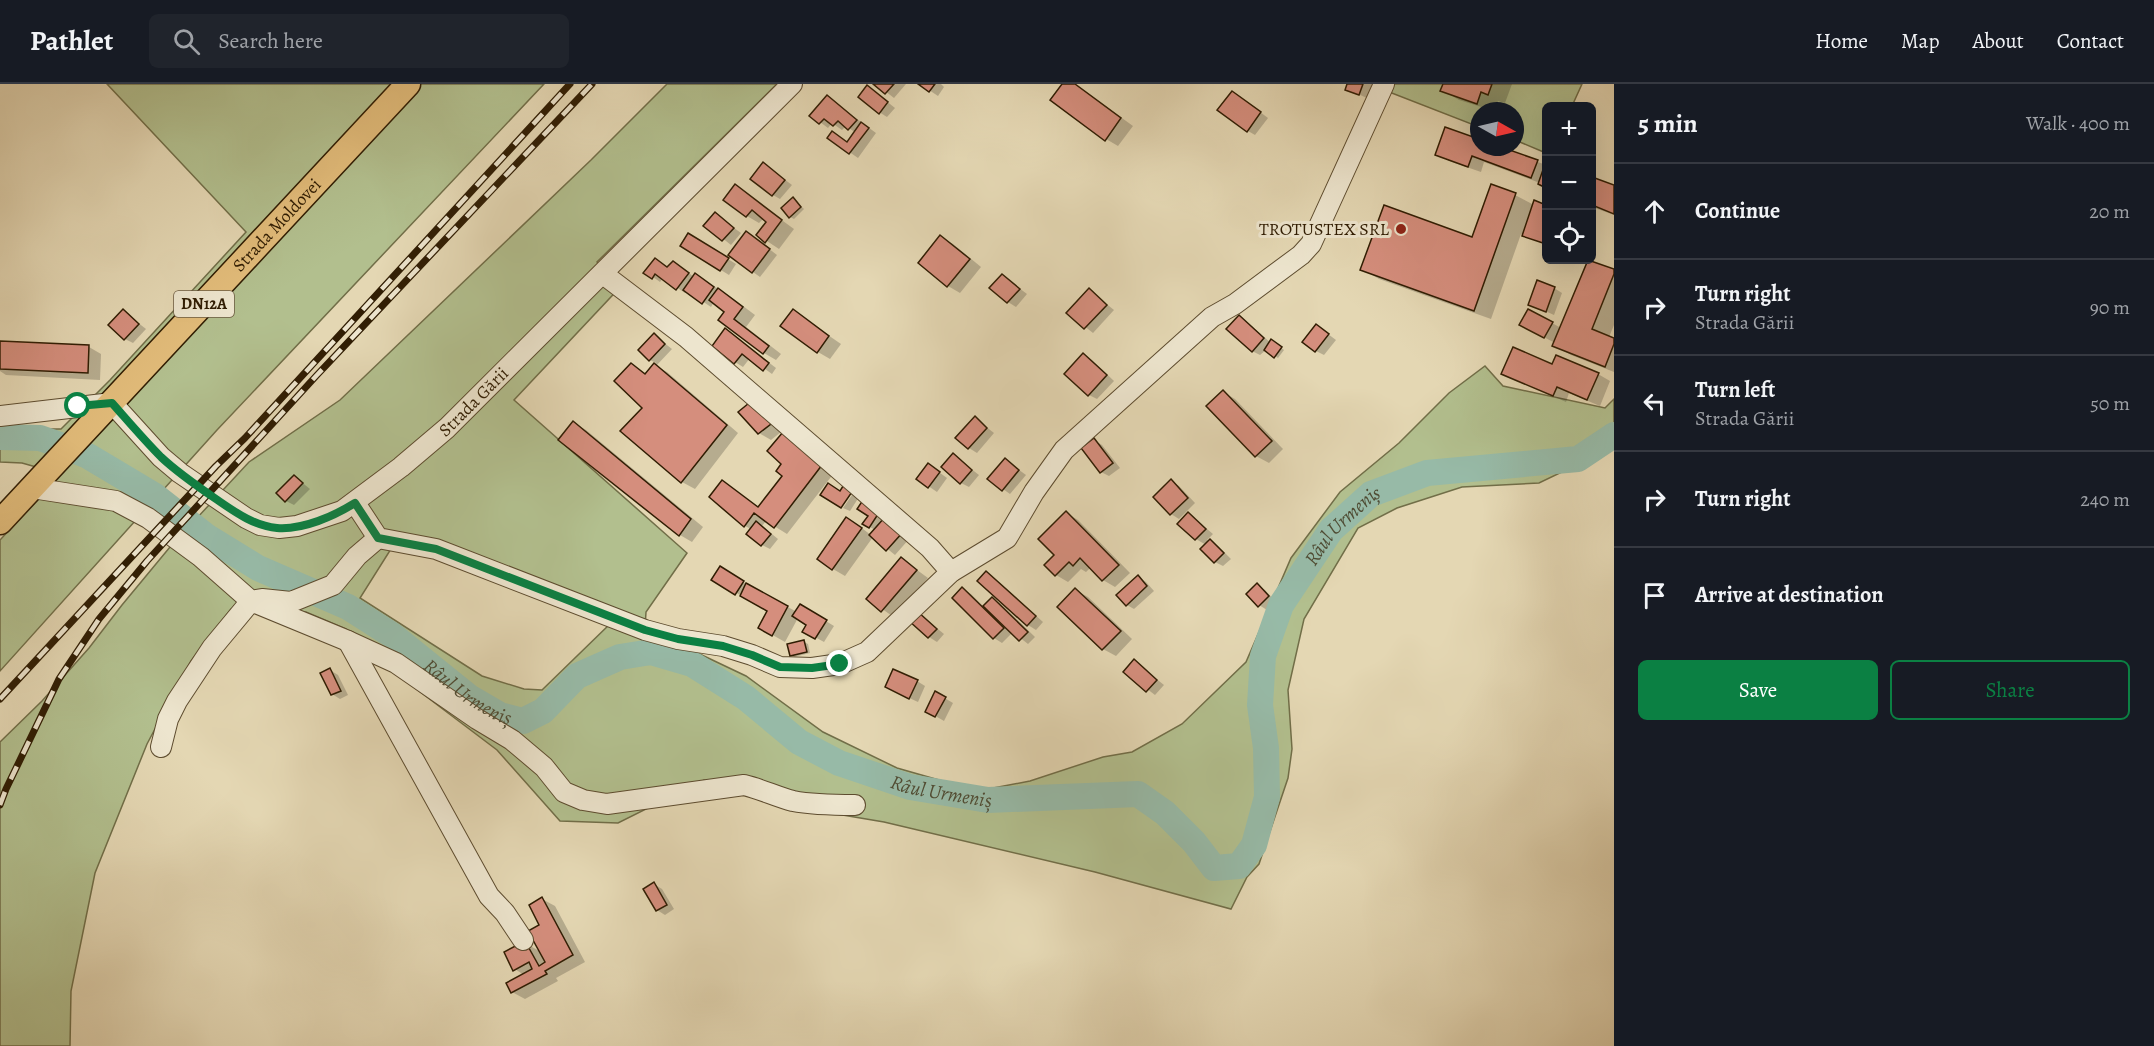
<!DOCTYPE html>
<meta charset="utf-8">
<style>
:root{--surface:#171b24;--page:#20242c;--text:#f1f3f6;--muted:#9ea1a6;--line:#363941;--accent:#0b8043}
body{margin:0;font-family:Alegreya,serif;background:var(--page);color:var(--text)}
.controls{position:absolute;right:18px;top:18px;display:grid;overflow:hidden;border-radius:9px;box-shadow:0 6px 24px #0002}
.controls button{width:54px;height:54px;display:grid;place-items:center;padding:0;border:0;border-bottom:2px solid var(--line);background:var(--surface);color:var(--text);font:30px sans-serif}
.compass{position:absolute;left:1470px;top:18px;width:54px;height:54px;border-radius:50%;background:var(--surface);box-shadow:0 6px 24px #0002;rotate:98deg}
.stop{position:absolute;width:18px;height:18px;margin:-14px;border:4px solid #0b8043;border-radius:50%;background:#fff}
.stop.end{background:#0b8043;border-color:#fff;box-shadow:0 2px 6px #0008}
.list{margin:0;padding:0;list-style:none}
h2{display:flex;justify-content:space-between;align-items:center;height:78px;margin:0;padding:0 24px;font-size:26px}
h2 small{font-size:20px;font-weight:400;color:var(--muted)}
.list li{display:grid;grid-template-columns:39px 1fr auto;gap:18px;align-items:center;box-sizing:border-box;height:96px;padding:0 24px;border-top:2px solid var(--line)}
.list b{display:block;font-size:22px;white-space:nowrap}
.list p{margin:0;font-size:20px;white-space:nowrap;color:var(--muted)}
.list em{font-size:20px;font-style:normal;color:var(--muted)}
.actions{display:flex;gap:12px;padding:18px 24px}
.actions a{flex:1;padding:14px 0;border:2px solid var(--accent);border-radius:9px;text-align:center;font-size:21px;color:var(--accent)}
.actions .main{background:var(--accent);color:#fff}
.icon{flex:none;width:33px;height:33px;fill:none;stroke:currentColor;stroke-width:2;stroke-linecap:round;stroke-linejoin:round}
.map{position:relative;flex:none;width:1614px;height:962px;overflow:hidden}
header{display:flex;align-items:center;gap:36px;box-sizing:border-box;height:84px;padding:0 30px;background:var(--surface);border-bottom:2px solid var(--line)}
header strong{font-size:28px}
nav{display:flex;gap:33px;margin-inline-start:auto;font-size:21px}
.search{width:420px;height:54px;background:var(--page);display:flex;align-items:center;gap:15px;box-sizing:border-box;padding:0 21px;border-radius:9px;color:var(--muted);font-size:22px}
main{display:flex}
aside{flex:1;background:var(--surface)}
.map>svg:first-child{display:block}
.green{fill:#b2bf8e;stroke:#716e48;stroke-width:1.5;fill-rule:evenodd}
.shadow{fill:#0003}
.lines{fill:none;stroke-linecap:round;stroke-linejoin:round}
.river{stroke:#97baa7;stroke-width:26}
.building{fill:#d58e7d;stroke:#301d03;stroke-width:1.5}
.minor-casing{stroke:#5d4c2f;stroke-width:22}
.major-casing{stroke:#301d03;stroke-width:27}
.minor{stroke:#ede5ce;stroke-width:20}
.major{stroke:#e2bc7a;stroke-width:24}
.rail-casing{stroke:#301d03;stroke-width:7}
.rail{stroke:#ede5ce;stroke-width:4.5;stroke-dasharray:14;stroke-linecap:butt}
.route{stroke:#0b8043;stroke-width:8}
.poi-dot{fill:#8f2418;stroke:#ede5ce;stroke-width:2}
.labels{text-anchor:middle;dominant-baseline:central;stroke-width:6;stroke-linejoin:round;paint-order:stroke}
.shield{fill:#ede5ce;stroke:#695940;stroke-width:1.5}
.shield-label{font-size:16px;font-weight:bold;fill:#301d03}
.street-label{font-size:18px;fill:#301d03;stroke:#ede5ce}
.poi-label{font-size:18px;fill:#301d03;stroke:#ede5ce;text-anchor:end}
.water-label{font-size:20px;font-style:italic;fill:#4f4c34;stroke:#ede5ce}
</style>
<header>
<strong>Pathlet</strong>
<div class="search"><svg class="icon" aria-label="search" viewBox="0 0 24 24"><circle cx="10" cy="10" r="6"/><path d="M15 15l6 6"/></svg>Search here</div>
<nav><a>Home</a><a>Map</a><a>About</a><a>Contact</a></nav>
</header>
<main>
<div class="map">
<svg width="1614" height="962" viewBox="0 0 1614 962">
<rect width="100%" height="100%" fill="#e4d7b3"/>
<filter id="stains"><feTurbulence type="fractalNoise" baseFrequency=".00333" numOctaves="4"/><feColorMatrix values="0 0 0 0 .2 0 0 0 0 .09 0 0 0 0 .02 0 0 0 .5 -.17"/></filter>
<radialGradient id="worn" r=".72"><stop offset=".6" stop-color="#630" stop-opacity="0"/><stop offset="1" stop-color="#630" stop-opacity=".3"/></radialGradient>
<g class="green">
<polygon points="107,0 544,0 217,346 0,587 0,456 61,390 22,379 0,378 0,345 61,345 110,296 246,148"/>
<path d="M667,0H777L597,178L624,199L514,316L687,469L646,528L645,544L746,592L823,648L897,684L953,700L988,705L1030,697L1103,673L1132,668L1182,640L1246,578L1291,474L1340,408L1399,359L1449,309L1485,282L1503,302L1605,324L1614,315V363L1539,399L1462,403L1397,424L1358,444L1304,535L1288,606L1292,665L1288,694L1259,780L1247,793L1231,825L1095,788L884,738L807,725L704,696L618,739L560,737L497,666L411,601L346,545L306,528L231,525L191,577L147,660L95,789L71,907L70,962H0V658L42,617L89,564L122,521L170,463L249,378L340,316L591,76ZM401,449L614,536L542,606L524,605L482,592L360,514Z"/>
<polygon points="1385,0 1582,0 1572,22 1546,22 1546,69 1515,56 1515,27 1479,27 1479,43 1384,6"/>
</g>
<g class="shadow">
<polygon points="876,0 906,0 894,14"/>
<polygon points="920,0 941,0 944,3 938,12"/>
<polygon points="1064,0 1075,0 1079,3 1133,42 1118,62 1106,55"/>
<polygon points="1349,0 1372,0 1367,14 1347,5"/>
<polygon points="1444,0 1512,0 1505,19 1498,17 1494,27 1459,16 1442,6"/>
<polygon points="875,8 895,24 887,33 879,28"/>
<polygon points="827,13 876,49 858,74 829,54 848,59 856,49 846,42 842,46 832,39 828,44 812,32"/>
<polygon points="1240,13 1268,34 1255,51 1248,47"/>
<polygon points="1479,57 1479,63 1497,63 1546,81 1546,104 1540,99 1484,78 1481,88 1449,77 1437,70"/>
<polygon points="764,80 792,101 780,115 773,111"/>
<polygon points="1592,94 1614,103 1614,131 1592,123"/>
<polygon points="735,102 794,145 779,165 758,151 768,137 764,134 759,139 747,132"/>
<polygon points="1492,102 1515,111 1534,121 1535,118 1546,122 1546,161 1521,150 1491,235 1379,195 1362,185 1473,155"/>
<polygon points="793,115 804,125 794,135 790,133"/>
<polygon points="715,130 741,149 731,161 706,141"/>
<polygon points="689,151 736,180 729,191 682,162"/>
<polygon points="940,153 953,160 981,183 960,209 948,202 920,179"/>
<polygon points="755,154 777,171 760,193 753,188"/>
<polygon points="681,183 694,193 704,196 731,213 755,231 746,243 781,270 776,276 764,269 726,228 714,218 711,223 687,207 685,209 663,194 660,198 646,188"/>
<polygon points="1614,187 1614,241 1609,253 1614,256 1614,288 1571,271 1554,261 1555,259 1521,241 1552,239 1561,244"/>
<polygon points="1003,192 1027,210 1016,223 1008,218"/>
<polygon points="1554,204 1562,209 1554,231 1530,220"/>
<polygon points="1089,206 1114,226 1093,249 1068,229"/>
<polygon points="123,227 146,245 133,259 125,255"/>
<polygon points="793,227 841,260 830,275 818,268"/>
<polygon points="1239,233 1247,238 1271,259 1275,259 1284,266 1278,274 1266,266 1260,271 1252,267"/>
<polygon points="726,246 776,284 772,290 750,274 743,283 735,278"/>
<polygon points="1324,247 1336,256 1324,271 1316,267"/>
<polygon points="654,251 672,265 656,282 667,288 738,349 695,405 682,398 622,347 644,324 631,281 647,290 656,279 650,276"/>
<polygon points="0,258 89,263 101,270 100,296 6,291 0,287"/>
<polygon points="1084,271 1092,276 1114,297 1097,315 1089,311"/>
<polygon points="1553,282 1598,290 1610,297 1600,322 1569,309 1566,318 1503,290"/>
<polygon points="1223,308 1235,315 1283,365 1269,379 1256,372"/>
<polygon points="754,317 786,344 771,356 759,349"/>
<polygon points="975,334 994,349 977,369 969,364"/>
<polygon points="573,339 586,346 703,443 692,458 680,451"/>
<polygon points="783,350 834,389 787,450 766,437 762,442 778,455 770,465 762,461 751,445 745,442 723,398 759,423 784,392"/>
<polygon points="1094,356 1102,361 1120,384 1109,392 1101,388"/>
<polygon points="953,371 979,391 969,403 961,399"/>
<polygon points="1005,376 1026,391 1010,410 1003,405"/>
<polygon points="936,386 947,394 937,408 918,395"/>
<polygon points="294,392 310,405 294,421 286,417"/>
<polygon points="1171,397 1179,402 1195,419 1179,435 1171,430 1155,413"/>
<polygon points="846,401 861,410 850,427 843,424 852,411 848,411 841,422 841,409"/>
<polygon points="866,415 910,454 895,471 873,453 845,492 833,485 859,442 871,451 875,446 865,440 870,431"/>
<polygon points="1066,429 1078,436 1130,489 1115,503 1103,496 1091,483 1086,488 1081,485 1068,498 1056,491 1056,471"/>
<polygon points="1189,430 1213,450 1207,456 1218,462 1231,475 1223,482 1215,478 1202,465 1206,461 1196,455"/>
<polygon points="902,475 928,494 895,534 868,515"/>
<polygon points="721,484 751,503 797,528 801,522 834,542 824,558 804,547 809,540 798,534 785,558 760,544 769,527 713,496"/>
<polygon points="986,489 994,494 1043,538 1036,546 1028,541 980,497"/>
<polygon points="1138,493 1146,498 1154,507 1134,525 1127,521"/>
<polygon points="1257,501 1265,506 1276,518 1267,526 1259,521"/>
<polygon points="963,505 971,510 984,523 992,515 1000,519 1035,553 1028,560 1013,548 1002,559 994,554 954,514"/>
<polygon points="1075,506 1088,513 1132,555 1116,572 1103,565 1059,523"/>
<polygon points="917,528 944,550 937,558 929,553"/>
<polygon points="804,558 808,560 810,569 794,573 791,571"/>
<polygon points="1134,577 1164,601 1155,611 1125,588"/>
<polygon points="330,586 338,591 348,611 340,615 332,610"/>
<polygon points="917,597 925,602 918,618 894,607"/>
<polygon points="936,609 953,619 944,637 927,627"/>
<polygon points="654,800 662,805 674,825 665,831 657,826"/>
<polygon points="542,815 555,822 585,878 556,894 558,897 525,915 512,908 524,891 515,885 525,859 541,868"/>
</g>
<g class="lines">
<g class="river">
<polyline points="0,353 40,354 60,361"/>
<path id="s1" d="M78,368L88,372L155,412L206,452L258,484L348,523L392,551L469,613L500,631L523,637L543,627L577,592L620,573L651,568L692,580L746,614L799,658L839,679L910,703L988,716L1138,710L1165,729L1194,758L1214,784L1239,782L1254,761L1267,713L1266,664L1260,621L1263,572L1281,521L1331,446L1371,410L1427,389L1578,375L1614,351"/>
</g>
</g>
<g class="building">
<polygon points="873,0 894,0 885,10"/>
<polygon points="918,0 935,0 929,8"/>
<polygon points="1062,0 1075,0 1121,34 1105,57 1050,16"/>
<polygon points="1347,0 1363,0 1359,11 1345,6"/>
<polygon points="1443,0 1492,0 1488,11 1481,8 1477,20 1440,7"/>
<polygon points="867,1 888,18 879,30 858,13"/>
<polygon points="1232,7 1261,28 1247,48 1217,26"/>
<polygon points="827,11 857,36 848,46 838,37 833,42 824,35 819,40 809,32"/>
<polygon points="861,38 869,44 849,70 827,54 832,47 847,58"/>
<polygon points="1445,43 1479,55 1479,63 1501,63 1538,76 1531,94 1472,72 1468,83 1435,71"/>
<polygon points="1546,77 1546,104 1538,100"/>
<polygon points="763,78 785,96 772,112 750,95"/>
<polygon points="1592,93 1614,101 1614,130 1592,121"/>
<polygon points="735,100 782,136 765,159 756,151 766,138 752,126 746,133 723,116"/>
<polygon points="1491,100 1516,109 1474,227 1360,186 1384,121 1472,153"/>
<polygon points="793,113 801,123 789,134 781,124"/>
<polygon points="1534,116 1546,121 1546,149 1543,159 1522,152"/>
<polygon points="715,128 734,144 722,157 703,142"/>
<polygon points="746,147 770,165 752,189 728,171"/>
<polygon points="688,149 729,174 720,187 680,162"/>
<polygon points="940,151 970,175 947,203 918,179"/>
<polygon points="655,174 667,183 673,177 689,189 676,206 655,190 652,195 643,189"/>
<polygon points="1588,176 1614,185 1614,190 1592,245 1614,254 1614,260 1605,283 1552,262"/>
<polygon points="695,189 714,203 702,220 683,206"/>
<polygon points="1002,190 1020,205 1007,219 989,204"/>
<polygon points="1537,196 1555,203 1546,228 1528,221"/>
<polygon points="718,204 743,223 734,235 769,262 763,270 718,236 724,228 709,216"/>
<polygon points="1089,204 1107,221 1084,245 1066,229"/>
<polygon points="123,225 139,240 124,256 108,241"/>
<polygon points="793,225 829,252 817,269 780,242"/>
<polygon points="1528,225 1553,238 1544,254 1519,241"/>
<polygon points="1239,231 1264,254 1252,268 1226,245"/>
<polygon points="1316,240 1329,250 1315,268 1302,258"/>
<polygon points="725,244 769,279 763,287 742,270 734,280 712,262"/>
<polygon points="654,249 665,260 649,277 638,266"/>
<polygon points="1271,255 1282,263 1274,274 1264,266"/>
<polygon points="0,257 89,261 88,289 0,285"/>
<polygon points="1513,263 1552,280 1556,271 1599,289 1587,316 1557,303 1553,312 1501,290"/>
<polygon points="1083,269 1107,291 1088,312 1064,290"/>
<polygon points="631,279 645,290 654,279 727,341 681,399 620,347 642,324 614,297"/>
<polygon points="1223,306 1272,357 1255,373 1206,322"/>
<polygon points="754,315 775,337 758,350 738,328"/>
<polygon points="975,332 987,344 968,365 955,354"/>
<polygon points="573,337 691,435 679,452 558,356"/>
<polygon points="783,348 822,381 774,444 754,429 744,443 709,413 722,396 758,423 782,392 776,387 781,380 767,367"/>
<polygon points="1094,354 1113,379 1100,389 1081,364"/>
<polygon points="953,369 972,386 960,400 941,383"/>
<polygon points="1005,374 1019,386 1002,407 987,395"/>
<polygon points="928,379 940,388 928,404 916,395"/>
<polygon points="294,391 303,399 285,418 276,409"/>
<polygon points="1171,395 1188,414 1170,431 1153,413"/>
<polygon points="828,399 840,407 845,399 854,405 841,424 820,411"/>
<polygon points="865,413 882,424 869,444 862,440 868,432 857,425"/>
<polygon points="1066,427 1119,481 1102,497 1080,474 1073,482 1069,478 1055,492 1044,481 1054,471 1038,455"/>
<polygon points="1188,428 1206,445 1195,456 1177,440"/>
<polygon points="846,433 862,444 832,486 817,475"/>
<polygon points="885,433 903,448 886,467 869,451"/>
<polygon points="756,437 771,450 761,462 746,450"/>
<polygon points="1210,455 1224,469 1214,479 1200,465"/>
<polygon points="901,473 917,486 881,528 866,515"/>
<polygon points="720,482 744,497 735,511 711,496"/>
<polygon points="986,487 1036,532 1027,542 977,497"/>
<polygon points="1138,491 1147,502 1126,522 1116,511"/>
<polygon points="746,499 788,522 772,552 758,544 767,527 740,512"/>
<polygon points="1257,499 1269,512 1258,523 1246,510"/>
<polygon points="962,503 1004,544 993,555 952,514"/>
<polygon points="1075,504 1121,547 1102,566 1057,523"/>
<polygon points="992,513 1028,548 1019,557 983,522"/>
<polygon points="800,520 827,536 815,555 802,548 806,541 792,532"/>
<polygon points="917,527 937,545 928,554 908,536"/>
<polygon points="804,556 807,568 790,572 787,560"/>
<polygon points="1134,575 1157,596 1146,608 1123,588"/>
<polygon points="330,584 341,607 331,611 320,589"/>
<polygon points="893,585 918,596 909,615 885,603"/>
<polygon points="935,607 946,613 935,633 925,628"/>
<polygon points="654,798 667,821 656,827 643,805"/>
<polygon points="542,813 573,871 545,887 547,890 511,909 506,899 532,885 529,878 513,887 504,868 525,857 539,882 545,878 528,847 539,841 529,821"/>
</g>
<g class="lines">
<defs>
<g id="minor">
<polyline points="603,190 686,253 930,464 951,488"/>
<path id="s2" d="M0,332L112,319L161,373L180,389L246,434L260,441L279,444L297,442L342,427L401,383L447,344L792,0"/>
<path d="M32,404L116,417L148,434L201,473L251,517L348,557L396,579L477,635L512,656L544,683L564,708L583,716L607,720L744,701C761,705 777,713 793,717C813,721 835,721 855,721"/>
<polyline points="355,419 378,454 436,465 645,546 678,555 723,562 752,571 780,583 812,584 840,580 867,568 951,488 1007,454 1034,408 1064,366 1212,233 1235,220 1301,171 1311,160 1384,0"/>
<polyline points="348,557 489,812 505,829 523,856"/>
<polyline points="161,663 168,635 177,617 212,564 251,517 262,515 291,518 333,501 357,472 378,454"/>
</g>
<g id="major">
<path id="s3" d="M0,438L408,0"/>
</g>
</defs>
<use href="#minor" class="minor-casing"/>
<use href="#major" class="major-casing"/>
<use href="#minor" class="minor"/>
<use href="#major" class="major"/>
<defs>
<g id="rail">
<polyline points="0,615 216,382 245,354 570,0"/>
<polyline points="0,721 6,705 59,595 99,535 147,477 317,291 592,0"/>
</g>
</defs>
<use href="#rail" class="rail-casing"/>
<use href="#rail" class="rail"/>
</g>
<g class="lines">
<path class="route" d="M78,322L112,319C128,337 144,356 161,373C178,389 197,402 216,415C235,428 254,442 277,444C303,446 334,432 355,419L378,454L436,465L645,546L678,555L723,562L752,571L780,583L812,584L840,580"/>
</g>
<circle class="poi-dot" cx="1401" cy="145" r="6"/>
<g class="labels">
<rect class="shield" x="174" y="207" width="60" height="26" rx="4.5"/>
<g class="shield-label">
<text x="204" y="220">DN12A</text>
</g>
<g class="street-label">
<text stroke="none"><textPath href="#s3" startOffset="406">Strada Moldovei</textPath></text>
<text stroke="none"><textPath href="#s2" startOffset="562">Strada Gării</textPath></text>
</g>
<g class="poi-label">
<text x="1389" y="145">TROTUSTEX SRL</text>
</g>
<g class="water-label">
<text stroke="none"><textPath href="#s1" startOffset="1702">Râul Urmeniș</textPath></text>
<text stroke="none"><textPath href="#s1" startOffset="460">Râul Urmeniș</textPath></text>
<text stroke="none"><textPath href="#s1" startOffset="1000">Râul Urmeniș</textPath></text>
</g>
</g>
<rect width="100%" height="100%" filter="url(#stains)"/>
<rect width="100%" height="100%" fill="url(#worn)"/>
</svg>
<div class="controls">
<button>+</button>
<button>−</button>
<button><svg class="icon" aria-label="locate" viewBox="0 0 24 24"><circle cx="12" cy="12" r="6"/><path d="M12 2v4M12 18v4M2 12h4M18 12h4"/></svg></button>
</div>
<svg class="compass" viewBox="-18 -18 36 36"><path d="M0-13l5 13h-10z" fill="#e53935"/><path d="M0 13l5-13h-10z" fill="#9ea1a6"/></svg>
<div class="stop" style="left:78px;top:322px"></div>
<div class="stop end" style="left:840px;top:580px"></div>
</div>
<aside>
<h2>5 min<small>Walk · 400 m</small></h2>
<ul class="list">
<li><svg class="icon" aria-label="ahead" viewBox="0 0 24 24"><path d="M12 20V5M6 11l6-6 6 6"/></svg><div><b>Continue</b></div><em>20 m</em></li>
<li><svg class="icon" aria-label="right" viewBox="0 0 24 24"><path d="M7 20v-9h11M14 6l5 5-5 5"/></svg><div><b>Turn right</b><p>Strada Gării</p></div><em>90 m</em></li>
<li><svg class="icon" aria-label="left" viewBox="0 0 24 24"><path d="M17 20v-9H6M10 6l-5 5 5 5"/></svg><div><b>Turn left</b><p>Strada Gării</p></div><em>50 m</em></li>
<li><svg class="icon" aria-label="right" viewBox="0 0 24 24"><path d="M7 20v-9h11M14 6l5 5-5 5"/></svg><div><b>Turn right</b></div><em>240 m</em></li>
<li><svg class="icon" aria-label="arrive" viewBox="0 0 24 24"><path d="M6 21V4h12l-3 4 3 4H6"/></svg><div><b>Arrive at destination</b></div></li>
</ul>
<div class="actions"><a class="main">Save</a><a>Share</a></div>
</aside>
</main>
